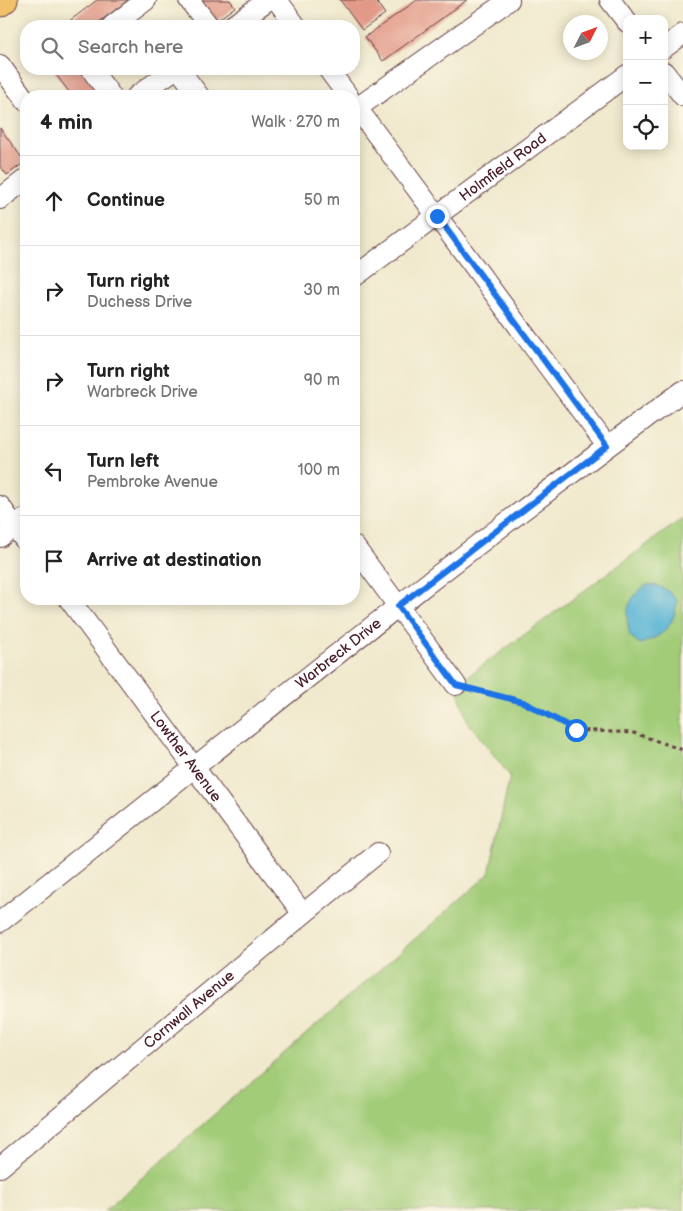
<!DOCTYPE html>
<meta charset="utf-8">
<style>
:root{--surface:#fff;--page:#f2f2f2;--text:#222;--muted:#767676;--line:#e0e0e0}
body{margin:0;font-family:"Balsamiq Sans",sans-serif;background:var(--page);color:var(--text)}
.controls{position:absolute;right:15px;top:15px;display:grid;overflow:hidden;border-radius:10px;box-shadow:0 2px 12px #0003}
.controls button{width:45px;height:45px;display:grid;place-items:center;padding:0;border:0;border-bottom:1px solid var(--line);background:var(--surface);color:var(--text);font:25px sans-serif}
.compass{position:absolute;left:563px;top:15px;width:45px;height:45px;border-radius:50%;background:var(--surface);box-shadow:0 2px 12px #0003;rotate:48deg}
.stop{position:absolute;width:15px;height:15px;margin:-11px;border:4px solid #1a73e8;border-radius:50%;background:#fff}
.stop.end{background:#1a73e8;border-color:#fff;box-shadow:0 1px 5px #0008}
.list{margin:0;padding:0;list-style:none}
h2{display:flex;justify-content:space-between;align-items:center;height:65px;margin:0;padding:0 20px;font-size:21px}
h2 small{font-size:16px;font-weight:400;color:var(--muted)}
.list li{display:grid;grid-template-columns:32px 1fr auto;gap:15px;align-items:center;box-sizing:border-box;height:90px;padding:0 20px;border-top:1px solid var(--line)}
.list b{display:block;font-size:19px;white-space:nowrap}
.list p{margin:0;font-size:16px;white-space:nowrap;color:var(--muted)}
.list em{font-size:16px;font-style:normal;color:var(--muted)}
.icon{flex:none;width:28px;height:28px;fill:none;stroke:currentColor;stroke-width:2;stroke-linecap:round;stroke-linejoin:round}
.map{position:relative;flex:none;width:683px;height:1211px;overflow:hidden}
.search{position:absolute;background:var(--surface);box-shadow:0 2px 12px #0003;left:20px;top:20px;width:340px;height:55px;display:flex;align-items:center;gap:12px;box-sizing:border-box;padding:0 18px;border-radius:20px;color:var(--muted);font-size:19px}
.panel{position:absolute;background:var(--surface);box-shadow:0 2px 12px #0003;left:20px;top:90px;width:340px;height:515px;border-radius:20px}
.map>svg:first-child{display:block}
.green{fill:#a2cc78;stroke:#767652}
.water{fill:#56b4d4;stroke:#506a80}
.building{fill:#e29987}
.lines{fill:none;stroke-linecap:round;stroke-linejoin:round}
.minor-casing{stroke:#633d43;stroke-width:22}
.major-casing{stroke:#633d43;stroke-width:27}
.path{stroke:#633d43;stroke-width:3;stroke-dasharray:4 4;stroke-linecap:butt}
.minor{stroke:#fff;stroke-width:20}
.major{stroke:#f2c26a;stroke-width:25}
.route{stroke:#1a73e8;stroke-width:6}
.labels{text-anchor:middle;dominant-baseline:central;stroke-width:4;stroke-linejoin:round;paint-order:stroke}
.street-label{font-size:15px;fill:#4a1f2b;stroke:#fcf5e5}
</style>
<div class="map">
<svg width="683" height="1211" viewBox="0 0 683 1211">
<rect width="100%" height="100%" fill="#fcf5e5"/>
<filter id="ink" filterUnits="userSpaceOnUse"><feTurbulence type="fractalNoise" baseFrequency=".02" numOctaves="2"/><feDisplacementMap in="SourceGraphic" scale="10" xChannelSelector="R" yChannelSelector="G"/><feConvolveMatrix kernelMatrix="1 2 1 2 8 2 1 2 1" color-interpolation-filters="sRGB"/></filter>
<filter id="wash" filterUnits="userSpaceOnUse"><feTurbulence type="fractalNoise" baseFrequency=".0096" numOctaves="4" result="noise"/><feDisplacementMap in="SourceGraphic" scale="20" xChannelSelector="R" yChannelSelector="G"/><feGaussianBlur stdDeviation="1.12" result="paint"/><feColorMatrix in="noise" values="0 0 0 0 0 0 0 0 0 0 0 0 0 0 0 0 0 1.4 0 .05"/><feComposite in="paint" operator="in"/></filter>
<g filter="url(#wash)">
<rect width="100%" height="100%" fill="#f0e9cd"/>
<polygon class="green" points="683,518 683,1211 104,1211 489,874 510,776 468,722 456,685"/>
<path class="water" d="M646,585C662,585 668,589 677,601C674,626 664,636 640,644L630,636C625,612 625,602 646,585Z"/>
<g id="blocks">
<g class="building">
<polygon points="97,0 128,0 94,26 63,26"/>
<polygon points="200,0 230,0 235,7 216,21"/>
<polygon points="340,0 375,0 385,14 362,30"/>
<polygon points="417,0 467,0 383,61 365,37"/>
<polygon points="52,69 82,69 103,96 72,96"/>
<polygon points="0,128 25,162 7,175 0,166"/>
</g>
</g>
</g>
<g filter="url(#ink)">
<use href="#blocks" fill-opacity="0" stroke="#633d43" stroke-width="1"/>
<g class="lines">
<defs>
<g id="minor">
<polyline points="189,0 209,26"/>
<polyline points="277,0 296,26"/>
<polyline points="610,0 627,22"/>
<polyline points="112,26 146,0"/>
<polyline points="232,26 268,0"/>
<polyline points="664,48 683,34"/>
<polyline points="0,65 26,101"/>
<polyline points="91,69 111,96"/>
<polyline points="179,69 199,96"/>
<polyline points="328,69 348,96"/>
<polyline points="664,72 683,96"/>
<polyline points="137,96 175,69"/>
<polyline points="354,104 607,446"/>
<polyline points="357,108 509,0"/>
<polyline points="0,199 26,179"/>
<path id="s1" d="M354,277L627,75"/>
<polyline points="0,506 26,542"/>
<polyline points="0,537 26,518"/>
<polyline points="354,546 456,685"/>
<path id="s2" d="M69,599L303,914"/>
<path id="s3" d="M0,922C226,743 450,560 683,391"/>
<path id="s4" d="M0,1167L303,914L378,853"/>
</g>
<polyline id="major" points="0,4 5,0"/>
</defs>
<use href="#minor" class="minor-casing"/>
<use href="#major" class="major-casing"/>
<polyline class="path" points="473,689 523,702 576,730 634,733 683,750"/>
<use href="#minor" class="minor"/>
<use href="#major" class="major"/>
</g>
</g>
<g class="lines" filter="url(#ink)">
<polyline class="route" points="437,216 607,446 398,606 456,685 523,702 576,730"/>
</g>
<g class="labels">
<g class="street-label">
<text stroke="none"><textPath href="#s1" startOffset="185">Holmfield Road</textPath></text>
<text stroke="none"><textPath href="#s3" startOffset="432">Warbreck Drive</textPath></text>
<text stroke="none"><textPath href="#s2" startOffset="196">Lowther Avenue</textPath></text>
<text stroke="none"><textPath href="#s4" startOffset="246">Cornwall Avenue</textPath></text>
</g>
</g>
</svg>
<div class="controls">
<button>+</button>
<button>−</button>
<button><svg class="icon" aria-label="locate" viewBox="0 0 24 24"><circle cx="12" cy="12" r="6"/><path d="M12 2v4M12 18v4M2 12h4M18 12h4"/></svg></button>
</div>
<svg class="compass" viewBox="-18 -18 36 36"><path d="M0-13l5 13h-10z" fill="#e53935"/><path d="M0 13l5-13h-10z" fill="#767676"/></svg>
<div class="stop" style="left:576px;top:730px"></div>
<div class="stop end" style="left:437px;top:216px"></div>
<div class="search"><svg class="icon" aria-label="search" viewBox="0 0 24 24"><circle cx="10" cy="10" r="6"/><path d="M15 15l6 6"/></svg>Search here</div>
<section class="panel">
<h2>4 min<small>Walk · 270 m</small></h2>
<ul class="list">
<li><svg class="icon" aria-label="ahead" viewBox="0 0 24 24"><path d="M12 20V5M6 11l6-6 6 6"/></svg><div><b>Continue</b></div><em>50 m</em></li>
<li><svg class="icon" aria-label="right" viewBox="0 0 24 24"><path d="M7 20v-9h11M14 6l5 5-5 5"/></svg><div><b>Turn right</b><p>Duchess Drive</p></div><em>30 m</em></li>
<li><svg class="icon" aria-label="right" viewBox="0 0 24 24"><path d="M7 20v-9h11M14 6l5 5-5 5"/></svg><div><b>Turn right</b><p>Warbreck Drive</p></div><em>90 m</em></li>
<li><svg class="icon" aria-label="left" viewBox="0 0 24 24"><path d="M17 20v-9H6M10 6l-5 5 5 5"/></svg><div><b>Turn left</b><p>Pembroke Avenue</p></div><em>100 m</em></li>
<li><svg class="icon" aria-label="arrive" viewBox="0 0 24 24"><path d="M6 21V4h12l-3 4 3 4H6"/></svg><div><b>Arrive at destination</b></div></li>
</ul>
</section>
</div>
